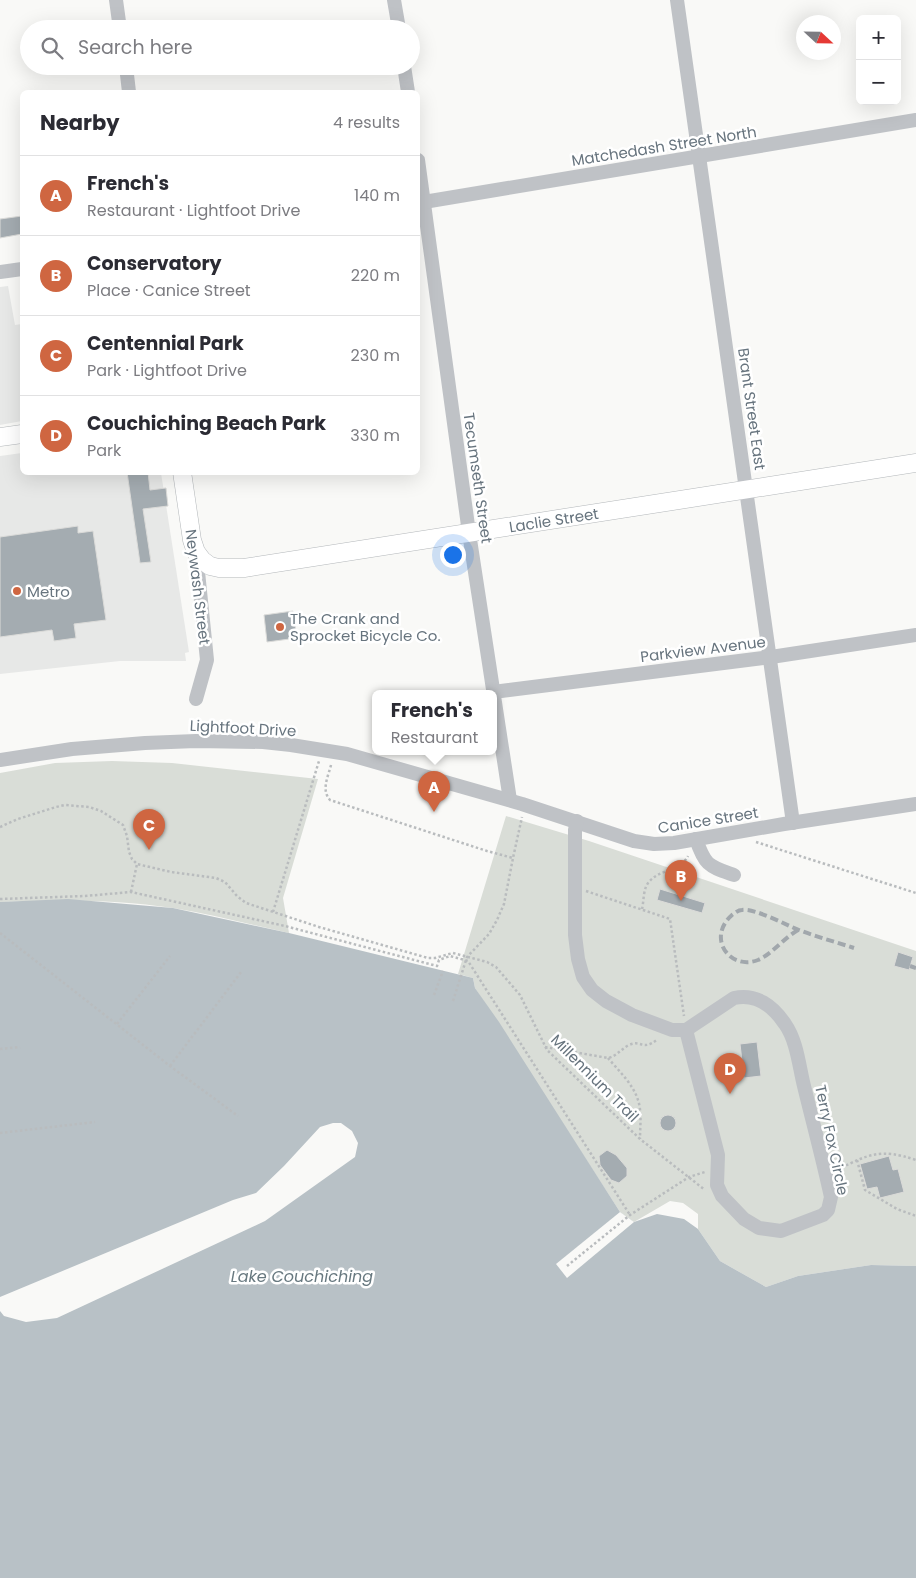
<!DOCTYPE html>
<meta charset="utf-8">
<style>
:root{--surface:#fff;--page:#f2f2f3;--text:#2b2b33;--muted:#7c7c81;--line:#e1e1e2;--accent:#cf6641}
body{margin:0;font-family:Poppins,sans-serif;background:var(--page);color:var(--text)}
.controls{position:absolute;right:15px;top:15px;display:grid;overflow:hidden;border-radius:8px;box-shadow:0 5px 20px #0002}
.controls button{width:45px;height:45px;display:grid;place-items:center;padding:0;border:0;border-bottom:1px solid var(--line);background:var(--surface);color:var(--text);font:25px sans-serif}
.compass{position:absolute;left:796px;top:15px;width:45px;height:45px;border-radius:50%;background:var(--surface);box-shadow:0 5px 20px #0002;rotate:112deg}
.you{position:absolute;left:452px;top:554px;width:18px;height:18px;margin:-12px;border:4px solid #fff;border-radius:50%;background:#1a73e8;box-shadow:0 0 0 8px #1a73e833}
.badge{display:grid;place-items:center;width:32px;height:32px;border-radius:50%;background:var(--accent);color:#fff;font-size:16px;font-weight:700}
.pin{position:absolute;translate:-50% -41px;filter:drop-shadow(0 1px 2px #0008)}
.pin::after{content:'';position:absolute;top:26px;width:18px;height:15px;background:inherit;clip-path:polygon(0 0,100% 0,50% 100%)}
.popup{position:absolute;left:372px;top:690px;width:125px;height:65px;box-sizing:border-box;display:grid;place-content:center;border-radius:8px;background:var(--surface);filter:drop-shadow(0 1px 4px #0005);font-size:16px;white-space:nowrap;color:var(--muted)}
.popup b{font-size:19px;color:var(--text)}
.popup::after{content:'';position:absolute;left:50%;top:100%;margin-left:-10px;border:10px solid transparent;border-top-color:var(--surface)}
.list{margin:0;padding:0;list-style:none}
h2{display:flex;justify-content:space-between;align-items:center;height:65px;margin:0;padding:0 20px;font-size:21px}
h2 small{font-size:16px;font-weight:400;color:var(--muted)}
.list li{display:grid;grid-template-columns:32px 1fr auto;gap:15px;align-items:center;box-sizing:border-box;height:80px;padding:0 20px;border-top:1px solid var(--line)}
.list b{display:block;font-size:19px;white-space:nowrap}
.list p{margin:0;font-size:16px;white-space:nowrap;color:var(--muted)}
.list em{font-size:16px;font-style:normal;color:var(--muted)}
.icon{flex:none;width:28px;height:28px;fill:none;stroke:currentColor;stroke-width:2;stroke-linecap:round;stroke-linejoin:round}
.map{position:relative;flex:none;width:916px;height:1578px;overflow:hidden}
.search{position:absolute;background:var(--surface);box-shadow:0 5px 20px #0002;left:20px;top:20px;width:400px;height:55px;display:flex;align-items:center;gap:12px;box-sizing:border-box;padding:0 18px;border-radius:28px;color:var(--muted);font-size:19px}
.panel{position:absolute;background:var(--surface);box-shadow:0 5px 20px #0002;left:20px;top:90px;width:400px;height:385px;border-radius:8px}
.map>svg:first-child{display:block}
.built{fill:#e7e8e7}
.green{fill:#d9ddd7}
.water{fill:#b8c1c6}
.pier{fill:#f9f9f7}
.building{fill:#a4acb1;stroke:#dbdbd9}
.lines{fill:none;stroke-linecap:round;stroke-linejoin:round}
.major-casing{stroke:#b3b7ba;stroke-width:19}
.path{stroke:#b9bcbe;stroke-width:2.5;stroke-dasharray:2.5 2.5;stroke-linecap:butt}
.minor{stroke:#bfc2c6;stroke-width:14}
.major{stroke:#fff;stroke-width:18}
.rail{stroke:#a1a7ac;stroke-width:4;stroke-dasharray:8 4;stroke-linecap:butt}
.poi-dot{fill:#cf6641;stroke:#fff;stroke-width:2}
.labels{text-anchor:middle;dominant-baseline:central;stroke-width:5;stroke-linejoin:round;paint-order:stroke}
.street-label{font-size:15px;fill:#67747e;stroke:#fff}
.poi-label{font-size:15px;fill:#67747e;stroke:#fff;text-anchor:start}
.water-label{font-size:16px;font-style:italic;fill:#67787f;stroke:#fff}
</style>
<div class="map">
<svg width="916" height="1578" viewBox="0 0 916 1578">
<rect width="100%" height="100%" fill="#f9f9f7"/>
<g class="built">
<polygon points="8,286 15,325 22,324 22,421 0,425 0,287"/>
<polygon points="22,453 22,472 161,473 189,652 185,653 186,661 120,661 0,674 0,456"/>
</g>
<g class="green">
<path d="M112,761L172,763L318,779L283,898L289,933C251,925 212,914 173,908C115,899 58,900 0,902V773L55,763Z"/>
<polygon points="506,816 589,841 916,951 916,1266 871,1265 798,1276 766,1287 720,1261 698,1229 698,1214 683,1203 670,1201 634,1222 620,1212 475,988 473,978 458,974"/>
</g>
<polygon class="water" points="68,899 173,908 289,933 473,978 475,988 499,1022 620,1212 634,1222 657,1214 684,1219 698,1229 720,1261 766,1287 798,1276 871,1265 916,1266 916,1578 0,1578 0,902"/>
<g class="pier">
<polygon points="333,1123 341,1123 352,1131 358,1143 355,1157 265,1221 57,1318 26,1322 4,1316 0,1311 0,1297 233,1200 256,1193 284,1166 320,1127"/>
<polygon points="620,1212 634,1222 567,1278 556,1264"/>
</g>
<g class="building">
<polygon points="22,216 22,234 0,238 0,219"/>
<polygon points="127,472 148,472 150,490 166,488 168,506 143,509 151,562 140,563"/>
<polygon points="78,526 78,533 93,531 106,620 74,624 76,638 54,641 52,630 0,637 0,537"/>
<polygon points="293,611 297,638 267,642 264,615"/>
<polygon points="660,889 705,903 702,913 657,900"/>
<polygon points="898,952 913,957 909,970 894,966"/>
<polygon points="757,1042 761,1076 744,1078 740,1044"/>
<circle cx="668" cy="1123" r="8"/>
<polygon points="607,1150 616,1155 627,1168 627,1176 619,1183 611,1180 600,1165 599,1156"/>
<polygon points="889,1156 893,1170 898,1169 904,1192 880,1198 877,1187 867,1189 860,1164"/>
</g>
<g class="lines">
<defs>
<g id="major">
<polyline points="0,437 22,434"/>
<path id="s1" d="M182,472L192,540L196,552L202,560L210,566L219,568H244L916,463"/>
</g>
</defs>
<use href="#major" class="major-casing"/>
<g class="path">
<path d="M331,765C328,777 321,790 330,800L487,851L513,858L522,817"/>
<polyline points="0,827 18,819 56,807 65,805 89,807 101,811 123,825 127,836 129,852 132,859 137,864 171,872 216,878 225,882 237,896 246,903 319,927 428,958 435,958 453,953 487,962 496,967 520,995 547,1050 640,1139 705,1190"/>
<polyline points="756,842 916,893"/>
<polyline points="586,891 670,919 684,1016"/>
<polyline points="131,892 137,864"/>
<polyline points="0,899 85,896 131,892 285,926 437,966 439,960 450,956 468,961 630,1215"/>
<path d="M642,909C644,901 643,888 649,882C658,870 681,870 688,856"/>
<polyline points="273,912 319,761"/>
<polyline points="0,933 170,1066 238,1116"/>
<polyline points="434,995 443,971"/>
<polyline points="453,1001 467,957 489,934 497,920 504,904 513,858"/>
<polyline points="117,1024 170,956"/>
<path d="M545,1047L608,1058C617,1056 621,1049 629,1045C642,1039 642,1052 658,1039"/>
<polyline points="0,1049 20,1047"/>
<path d="M608,1058C618,1070 633,1084 638,1100C642,1112 640,1126 640,1139"/>
<polyline points="170,1066 242,971"/>
<polyline points="0,1133 95,1122"/>
<polyline points="857,1160 865,1190 897,1209 916,1216"/>
<path d="M837,1170C869,1154 880,1148 916,1160"/>
<polyline points="567,1266 630,1215 689,1177 705,1172"/>
</g>
<g class="minor">
<polyline points="116,0 120,29"/>
<polyline points="394,0 399,29"/>
<polyline points="677,0 793,823"/>
<polyline points="126,66 129,92"/>
<polyline points="404,66 408,92"/>
<polyline points="418,160 469,533 510,800"/>
<polyline points="418,203 916,120"/>
<polyline points="0,272 22,269"/>
<polyline points="196,552 207,660 196,699"/>
<polyline points="493,692 771,657 916,635"/>
<polyline points="0,760 72,749 145,743 196,741 263,742 291,745 347,754 522,804 634,841 654,844 674,843 784,824 916,804"/>
<path d="M577,821L575,830V935L578,959L583,977L592,990L606,1001L632,1015L672,1030H686L734,998C756,993 773,1006 785,1024C797,1041 799,1066 804,1086C813,1123 823,1160 831,1197L828,1210L823,1215L781,1231L759,1228L744,1219L722,1196L717,1185L718,1155L686,1030"/>
<path d="M696,839C705,866 709,866 734,875"/>
</g>
<use href="#major" class="major"/>
<g class="rail">
<path d="M798,930C784,938 772,954 758,960C730,971 706,938 732,915C735,913 738,910 742,910C755,908 786,925 799,930C817,937 836,942 854,948"/>
<polyline points="910,966 916,968"/>
</g>
</g>
<g class="poi-dot">
<circle cx="17" cy="591" r="5"/>
<circle cx="280" cy="627" r="5"/>
</g>
<g class="labels">
<g class="street-label">
<text transform="translate(664 146) rotate(-9)">Matchedash Street North</text>
<text transform="translate(752 409) rotate(82)">Brant Street East</text>
<text transform="translate(478 478) rotate(82)">Tecumseth Street</text>
<text stroke="none"><textPath href="#s1" startOffset="449">Laclie Street</textPath></text>
<text transform="translate(198 587) rotate(83)">Neywash Street</text>
<text transform="translate(703 649) rotate(-7)">Parkview Avenue</text>
<text transform="translate(243 728) rotate(3)">Lightfoot Drive</text>
<text transform="translate(708 820) rotate(-9)">Canice Street</text>
<text transform="translate(595 1078) rotate(45)">Millennium Trail</text>
<text transform="translate(832 1140) rotate(78)">Terry Fox Circle</text>
</g>
<g class="poi-label">
<text x="27" y="591">Metro</text>
<text x="290" y="618">The Crank and<tspan x="290" dy="17">Sprocket Bicycle Co.</tspan></text>
</g>
<g class="water-label">
<text x="302" y="1276">Lake Couchiching</text>
</g>
</g>
</svg>
<div class="controls">
<button>+</button>
<button>−</button>
</div>
<svg class="compass" viewBox="-18 -18 36 36"><path d="M0-13l5 13h-10z" fill="#e53935"/><path d="M0 13l5-13h-10z" fill="#7c7c81"/></svg>
<div class="you"></div>
<div class="pin badge" style="left:434px;top:812px">A</div>
<div class="popup"><b>French's</b>Restaurant</div>
<div class="pin badge" style="left:681px;top:901px">B</div>
<div class="pin badge" style="left:149px;top:850px">C</div>
<div class="pin badge" style="left:730px;top:1094px">D</div>
<div class="search"><svg class="icon" aria-label="search" viewBox="0 0 24 24"><circle cx="10" cy="10" r="6"/><path d="M15 15l6 6"/></svg>Search here</div>
<section class="panel">
<h2>Nearby<small>4 results</small></h2>
<ul class="list">
<li><span class="badge">A</span><div><b>French's</b><p>Restaurant · Lightfoot Drive</p></div><em>140 m</em></li>
<li><span class="badge">B</span><div><b>Conservatory</b><p>Place · Canice Street</p></div><em>220 m</em></li>
<li><span class="badge">C</span><div><b>Centennial Park</b><p>Park · Lightfoot Drive</p></div><em>230 m</em></li>
<li><span class="badge">D</span><div><b>Couchiching Beach Park</b><p>Park</p></div><em>330 m</em></li>
</ul>
</section>
</div>
